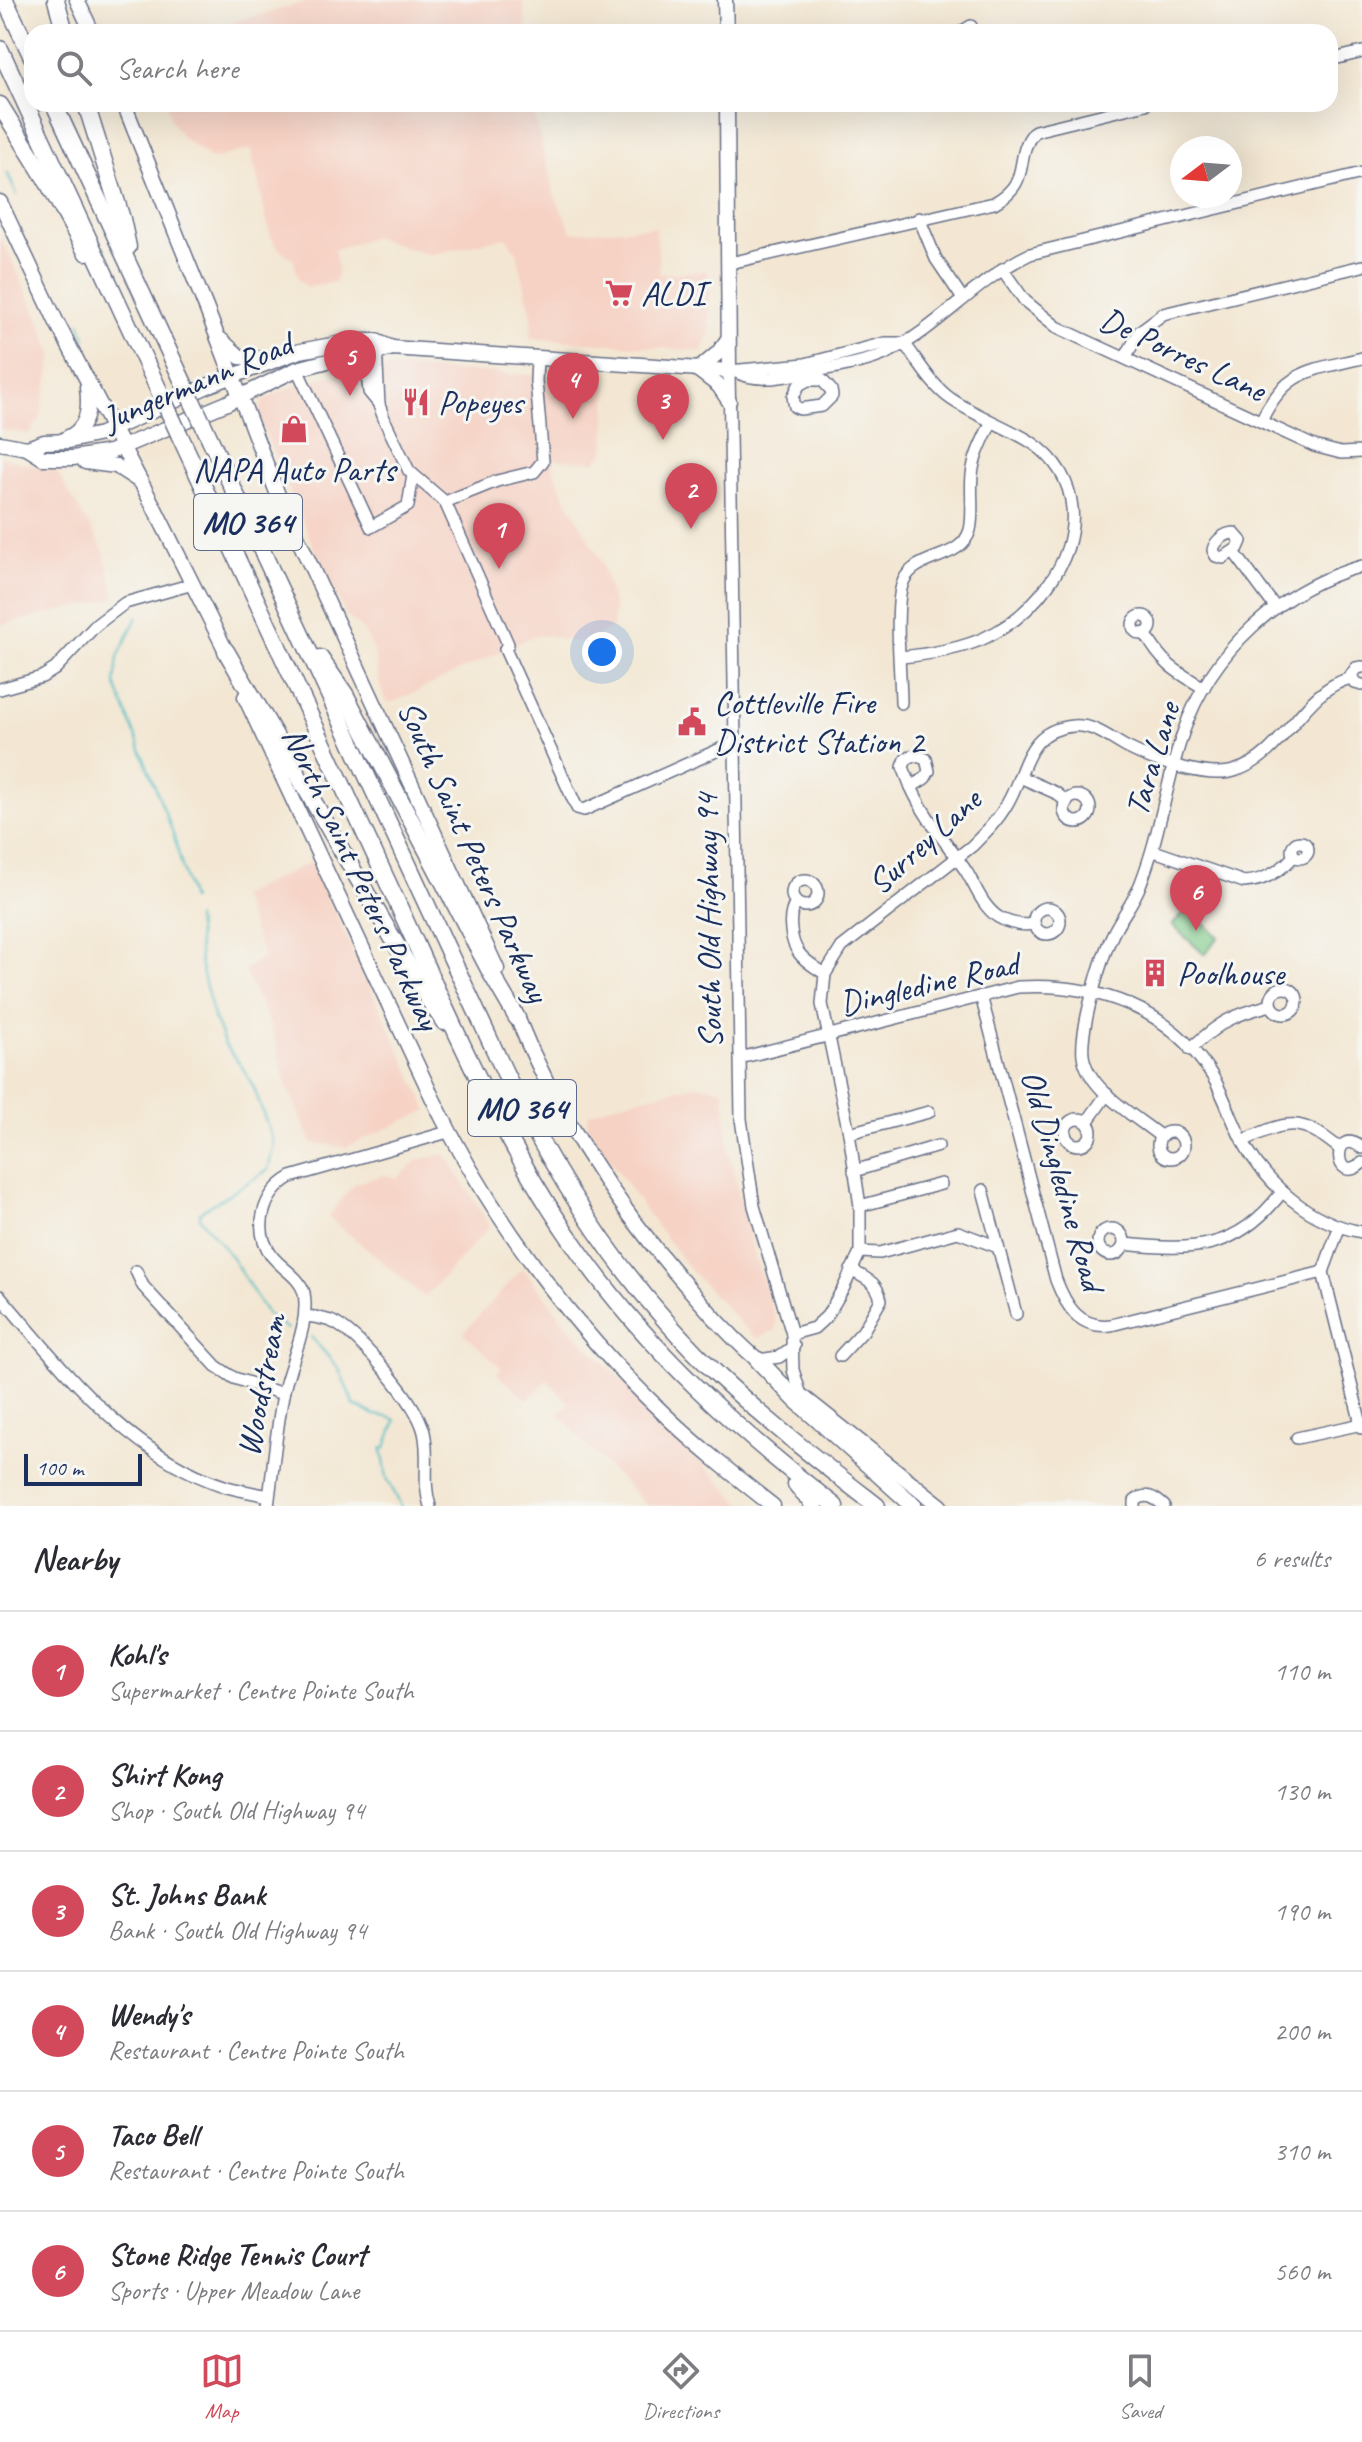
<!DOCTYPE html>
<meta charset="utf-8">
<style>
:root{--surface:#fff;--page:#f7f7f7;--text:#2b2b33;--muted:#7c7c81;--line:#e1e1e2;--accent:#d1495b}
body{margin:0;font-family:Caveat,sans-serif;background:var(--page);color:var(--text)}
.compass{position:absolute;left:1170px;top:136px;width:72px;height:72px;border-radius:50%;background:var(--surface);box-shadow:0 8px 32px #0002;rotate:254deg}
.scale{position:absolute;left:24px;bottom:20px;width:118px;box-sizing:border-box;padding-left:8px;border:4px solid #1b2f5e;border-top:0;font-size:22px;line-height:28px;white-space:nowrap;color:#1b2f5e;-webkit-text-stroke:6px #f6f6f2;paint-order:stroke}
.you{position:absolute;left:602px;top:652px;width:28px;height:28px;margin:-20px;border:6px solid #fff;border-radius:50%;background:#1a73e8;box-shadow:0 0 0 12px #1a73e833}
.badge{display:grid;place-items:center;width:52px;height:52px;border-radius:50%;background:var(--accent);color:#fff;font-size:26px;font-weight:700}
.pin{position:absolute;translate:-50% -66px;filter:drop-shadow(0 2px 4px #0008)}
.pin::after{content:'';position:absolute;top:42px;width:28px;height:24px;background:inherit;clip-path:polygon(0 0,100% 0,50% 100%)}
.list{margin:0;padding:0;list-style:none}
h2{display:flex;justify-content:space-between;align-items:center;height:104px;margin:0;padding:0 32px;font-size:34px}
h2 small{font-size:26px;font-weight:400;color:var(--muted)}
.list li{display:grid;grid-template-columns:52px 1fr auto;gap:24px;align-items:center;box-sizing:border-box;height:120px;padding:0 32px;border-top:2px solid var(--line)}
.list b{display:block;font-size:30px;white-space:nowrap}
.list p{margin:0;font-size:26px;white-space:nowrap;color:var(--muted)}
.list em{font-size:26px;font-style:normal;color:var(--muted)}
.icon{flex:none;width:44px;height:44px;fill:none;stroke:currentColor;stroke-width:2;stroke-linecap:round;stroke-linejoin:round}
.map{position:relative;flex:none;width:1362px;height:1506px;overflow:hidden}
.search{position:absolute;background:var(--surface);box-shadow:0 8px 32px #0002;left:24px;right:24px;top:24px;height:88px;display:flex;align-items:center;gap:20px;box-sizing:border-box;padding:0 28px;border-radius:24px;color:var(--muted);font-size:30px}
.sheet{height:824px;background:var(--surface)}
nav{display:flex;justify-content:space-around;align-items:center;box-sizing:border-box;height:112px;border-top:2px solid var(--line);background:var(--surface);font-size:22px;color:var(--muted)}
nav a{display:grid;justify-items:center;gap:4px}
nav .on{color:var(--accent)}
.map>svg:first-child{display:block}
.built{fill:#f6d2c4}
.garden{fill:#80cc8a;stroke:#4e7e74;stroke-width:2}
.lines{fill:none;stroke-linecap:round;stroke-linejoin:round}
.stream{stroke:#4ebcc4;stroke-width:2}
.minor-casing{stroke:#676f87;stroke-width:14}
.major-casing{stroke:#676f87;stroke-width:17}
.highway-casing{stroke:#676f87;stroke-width:19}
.minor{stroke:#fff;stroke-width:11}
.major{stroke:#fff;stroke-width:14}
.highway{stroke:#fff;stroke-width:16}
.highway-bridge-casing{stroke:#676f87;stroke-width:19;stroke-linecap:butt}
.highway-bridge{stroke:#fff;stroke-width:16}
.labels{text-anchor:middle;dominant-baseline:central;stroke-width:6;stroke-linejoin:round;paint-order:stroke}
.shield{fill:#f6f6f2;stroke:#5d6b8a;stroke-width:2}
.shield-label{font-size:32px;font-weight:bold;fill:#1b2f5e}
.poi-label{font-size:34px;fill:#1b2f5e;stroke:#f6f6f2;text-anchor:start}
.street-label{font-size:34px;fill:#1b2f5e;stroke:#f6f6f2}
</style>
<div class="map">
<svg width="1362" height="1506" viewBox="0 0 1362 1506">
<rect width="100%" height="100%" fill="#f6f6f2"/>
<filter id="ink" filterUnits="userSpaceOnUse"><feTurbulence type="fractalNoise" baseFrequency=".0125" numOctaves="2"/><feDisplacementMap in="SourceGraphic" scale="16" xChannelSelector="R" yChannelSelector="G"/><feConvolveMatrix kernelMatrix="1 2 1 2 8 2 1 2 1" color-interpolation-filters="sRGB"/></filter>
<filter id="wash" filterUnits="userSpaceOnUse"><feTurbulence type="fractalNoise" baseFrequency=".006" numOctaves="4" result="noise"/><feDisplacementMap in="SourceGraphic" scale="32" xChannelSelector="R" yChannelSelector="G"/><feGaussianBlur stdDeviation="1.8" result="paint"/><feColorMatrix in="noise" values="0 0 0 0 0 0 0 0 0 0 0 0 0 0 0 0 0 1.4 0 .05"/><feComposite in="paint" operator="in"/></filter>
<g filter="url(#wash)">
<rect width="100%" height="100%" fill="#f3e7d3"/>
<g class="built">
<polygon points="313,0 522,0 527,32 199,32"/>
<polygon points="167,104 531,104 555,196 572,232 656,227 660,274 708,270 710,331 702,351 530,338 532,317 517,253 506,237 430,255 373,237 334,250 338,271 335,282 308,287 299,280 293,259 279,249 270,235 251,149 211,159 182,137 171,121"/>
<polygon points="0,237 39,318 53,355 40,419 29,434 0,429"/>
<polygon points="403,368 603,379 608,386 605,450 595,462 550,459 561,489 602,563 614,607 612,628 582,642 572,642 549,635 533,636 394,702 386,702 380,687 373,649 364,631 347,616 321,564 259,419 262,401 291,387 350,370"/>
<polygon points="0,457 56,471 104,551 115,598 0,625"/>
<polygon points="311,862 428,1110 346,1147 312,1143 287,1087 272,1029 244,970 264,957 240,896"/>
<polygon points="696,1085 724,1089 729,1153 754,1254 776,1322 776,1330 756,1339 692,1272 641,1205 587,1125 589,1113 618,1103"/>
<polygon points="445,1154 490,1226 425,1297 328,1217 354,1184 384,1175 398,1178 418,1160"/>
<polygon points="523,1268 567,1325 744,1506 648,1506 588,1447 559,1414 569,1403 547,1380 528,1400 497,1374 502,1368 463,1333"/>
</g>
<polygon class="garden" points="1188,908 1219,937 1204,954 1172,925"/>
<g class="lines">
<g class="stream">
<polyline points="7,172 17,195"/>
<polyline points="80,323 86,340"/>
<polyline points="137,617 118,657 115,683 173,833 191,900"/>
<polyline points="196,918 200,963 214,1018 225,1045 241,1065 254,1088 274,1144 268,1170 200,1212 200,1218 232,1258 267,1314 287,1329"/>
<polyline points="311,1337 339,1369 354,1405 375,1415 389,1417 396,1420 386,1447 382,1449 387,1478 401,1506"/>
</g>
</g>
</g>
<g filter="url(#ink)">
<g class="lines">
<defs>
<g id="minor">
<polyline points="961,32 971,26"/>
<polyline points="1330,60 1362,52"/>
<polyline points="919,218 936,259 963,299"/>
<path d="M730,263L994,203C1034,181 1012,157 1035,131L1146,104"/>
<polyline points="1002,269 1025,301 1057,327 1314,446 1341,453 1362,452"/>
<polyline points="364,345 369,392 379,404"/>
<polyline points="376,346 379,405 385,421 409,471 445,502 497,481 534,472 543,461 536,381 537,359"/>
<polyline points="1125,358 1140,331 1163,314 1362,266"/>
<polyline points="805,368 808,380 799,385 793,397 795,407 800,409 822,406 832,396 831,390 822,380 808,380"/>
<polyline points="297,369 371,527 408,506 413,475"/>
<path d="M734,371C754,382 777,378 799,374C825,369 866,364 889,352C940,327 977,279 1030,254L1362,173"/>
<path d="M1261,421C1286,369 1310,371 1362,358"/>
<polyline points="445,502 508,644 505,649 577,808 584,810 734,743"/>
<path d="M1234,533L1241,541L1238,548L1223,558L1216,556L1213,550C1215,541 1225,533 1234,533Z"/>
<polyline points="1234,552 1275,607"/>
<circle cx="1142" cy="625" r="9"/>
<path d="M1145,633C1161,663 1175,671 1204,688"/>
<path d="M901,657C963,651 1009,638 1048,585C1083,539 1083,476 1031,442C1005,426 976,416 951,399C931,385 918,361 904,343"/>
<polyline points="1362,667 1356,668 1351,675 1355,683 1362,685"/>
<polyline points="0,689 42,677 55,669 96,625 125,603 193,584"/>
<path d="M901,703C901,675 893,602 904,580C917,553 961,561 970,530C974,513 970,493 972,475C974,456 983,440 991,423"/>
<polygon points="914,755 926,759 929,771 925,778 911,787 903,767 906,759"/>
<polyline points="1020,777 1056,793 1067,802"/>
<path d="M911,787C925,818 947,843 966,871C976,887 982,906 998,917C1010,924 1021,926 1034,924"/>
<circle cx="1077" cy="809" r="13"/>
<circle cx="1300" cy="850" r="8"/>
<path d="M1154,851L1244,882C1264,881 1281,871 1294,856"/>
<circle cx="805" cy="893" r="13"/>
<circle cx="1047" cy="921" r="13"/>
<path d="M825,974L842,947L972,846C985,833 998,820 1007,804C1027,770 1025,730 1073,726C1095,724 1110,739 1128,748C1153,761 1208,779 1234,771C1286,756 1300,691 1351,678"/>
<circle cx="1284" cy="1001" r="13"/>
<path d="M981,996L1056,1280C1066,1306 1079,1329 1111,1325L1323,1272L1339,1228"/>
<path d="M1190,1049C1220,1022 1232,1015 1271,1005"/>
<path d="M740,1058L1018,987C1095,982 1171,1008 1213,1077C1224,1096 1231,1118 1241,1138C1265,1184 1310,1223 1362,1232"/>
<circle cx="1078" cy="1132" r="13"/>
<polyline points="1087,1122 1107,1094"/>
<circle cx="1171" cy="1145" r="13"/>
<polyline points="849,1133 929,1112"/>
<path d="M1160,1136C1135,1116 1087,1089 1083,1055C1080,1030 1100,962 1111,938C1119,919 1133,904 1140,885C1160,835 1166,783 1183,733C1211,651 1279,589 1362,566"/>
<path d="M1243,1141C1288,1120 1300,1116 1340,1149"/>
<path d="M1362,1148C1331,1123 1333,1189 1362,1163"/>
<polyline points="854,1171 938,1146"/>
<polyline points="983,1190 1016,1314"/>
<polyline points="860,1206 941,1184"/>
<circle cx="1111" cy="1242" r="13"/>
<path d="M1124,1244C1193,1251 1236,1252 1282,1192"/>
<polyline points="860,1252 880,1253 958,1232 998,1247"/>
<polyline points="136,1271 143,1286 216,1366 234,1378 283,1394"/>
<polyline points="1323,1272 1362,1428"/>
<path d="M0,1296C65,1371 129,1456 227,1487C241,1491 256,1493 269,1496"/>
<path d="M305,1316C315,1317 325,1318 335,1323C362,1338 417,1403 424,1432C430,1457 422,1482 430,1506"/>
<path d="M792,1334L814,1328L827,1316L844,1287L860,1252V1206L849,1133L822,1004L825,974C817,968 805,962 799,953C790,941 787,915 796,903"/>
<path d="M840,1356L863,1331L881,1300C877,1282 867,1279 851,1270"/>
<polyline points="758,1360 779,1357 794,1346"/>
<polyline points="801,1395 793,1370 792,1334 754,1206 741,1119 729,371 805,364 885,343 904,343"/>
<polyline points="1297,1438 1362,1424"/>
<path d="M268,1506C273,1469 276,1432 283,1395C289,1363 310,1327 304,1293C300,1277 282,1269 272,1256C252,1229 263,1193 291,1177L448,1132"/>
<path d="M1135,1506V1501C1146,1492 1154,1497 1164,1506"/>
</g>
<g id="major">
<polyline points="77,0 92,32"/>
<polyline points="725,0 726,32"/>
<polyline points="124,104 207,310 278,495 497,969"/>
<polyline points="0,202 57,323 153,505 230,659"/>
<polyline points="220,339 240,357 264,359"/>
<polyline points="698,370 718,353 728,339"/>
<polyline points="698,370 719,386 729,401"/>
<path d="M65,439C88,429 90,410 87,387"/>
<polyline points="0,443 27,448 43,458 73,458 110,452 227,403 297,369 355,354 376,353 392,348 729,371 727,104"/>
<polyline points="27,448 44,442 69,441 101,434 212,384 300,351 353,341 376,341 392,348"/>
<polyline points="85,462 116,466 139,481"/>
<path d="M245,697L433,1099C488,1213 571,1325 662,1412C697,1446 735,1476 773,1506"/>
<path d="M514,1010C554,1110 614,1202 684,1283C709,1312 735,1342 765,1366"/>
<polyline points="803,1397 941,1506"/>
</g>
<g id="highway">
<polyline points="5,0 32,57"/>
<polyline points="56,0 65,32"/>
<polyline points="0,49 162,397"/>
<polyline points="54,104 185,386"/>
<polyline points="86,104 122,219 128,247"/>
<polyline points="0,105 47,181 86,252"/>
<path d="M203,424L507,1077C561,1188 631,1293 721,1378C770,1424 824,1465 877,1506"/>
<path d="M179,434C251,589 323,743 395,898C450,1018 501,1142 578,1250C649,1351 738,1431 835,1506"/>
<polyline points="226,651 425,994 444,1022"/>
<polyline points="320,658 345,694 492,975 517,1018"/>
<polyline points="758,1360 795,1399 914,1506"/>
<polyline points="796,1484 814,1506"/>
</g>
</defs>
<use href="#minor" class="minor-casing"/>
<use href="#major" class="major-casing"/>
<use href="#highway" class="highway-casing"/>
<use href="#minor" class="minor"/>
<use href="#major" class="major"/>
<use href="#highway" class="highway"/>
<defs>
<g id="highway-bridge">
<polyline points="185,386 203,424"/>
<polyline points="162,397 179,434"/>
</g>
</defs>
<use href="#highway-bridge" class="highway-bridge-casing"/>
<use href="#highway-bridge" class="highway-bridge"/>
</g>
</g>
<defs>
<symbol id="supermarket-bare" viewBox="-9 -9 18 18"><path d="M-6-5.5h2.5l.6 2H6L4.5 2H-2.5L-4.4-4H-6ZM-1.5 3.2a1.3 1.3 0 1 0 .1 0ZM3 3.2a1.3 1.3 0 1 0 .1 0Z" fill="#d1495b" stroke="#f6f6f2" stroke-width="2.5" paint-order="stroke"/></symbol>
<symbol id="restaurant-bare" viewBox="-9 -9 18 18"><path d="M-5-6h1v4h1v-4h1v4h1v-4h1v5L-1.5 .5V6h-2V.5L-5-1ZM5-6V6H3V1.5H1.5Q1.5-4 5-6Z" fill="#d1495b" stroke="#f6f6f2" stroke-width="2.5" paint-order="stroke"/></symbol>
<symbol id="shop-bare" viewBox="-9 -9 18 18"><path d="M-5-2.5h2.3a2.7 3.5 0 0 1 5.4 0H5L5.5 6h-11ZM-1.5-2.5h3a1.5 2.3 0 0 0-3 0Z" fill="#d1495b" stroke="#f6f6f2" stroke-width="2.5" paint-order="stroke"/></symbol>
<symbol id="civic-bare" viewBox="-9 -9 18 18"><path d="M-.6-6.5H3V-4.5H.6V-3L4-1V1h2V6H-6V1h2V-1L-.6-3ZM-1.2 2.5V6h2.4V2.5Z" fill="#d1495b" stroke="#f6f6f2" stroke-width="2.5" paint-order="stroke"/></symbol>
<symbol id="building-bare" viewBox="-9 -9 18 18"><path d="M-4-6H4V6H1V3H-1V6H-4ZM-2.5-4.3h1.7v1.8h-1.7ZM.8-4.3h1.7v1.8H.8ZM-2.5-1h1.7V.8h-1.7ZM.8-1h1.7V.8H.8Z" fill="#d1495b" stroke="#f6f6f2" stroke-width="2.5" paint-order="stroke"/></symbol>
</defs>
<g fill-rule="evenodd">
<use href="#supermarket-bare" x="599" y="273" width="40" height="40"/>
<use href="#restaurant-bare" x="396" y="382" width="40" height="40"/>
<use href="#shop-bare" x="274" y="409" width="40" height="40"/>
<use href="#civic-bare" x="672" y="702" width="40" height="40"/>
<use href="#building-bare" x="1135" y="953" width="40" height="40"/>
</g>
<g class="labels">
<g class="shield">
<rect x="194" y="494" width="108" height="56" rx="6"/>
<rect x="468" y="1080" width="108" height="56" rx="6"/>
</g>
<g class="shield-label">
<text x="248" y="522">MO 364</text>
<text x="522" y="1108">MO 364</text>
</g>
<g class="poi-label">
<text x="641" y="293">ALDI</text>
<text x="438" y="402">Popeyes</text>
<text x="294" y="469" text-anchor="middle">NAPA Auto Parts</text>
<text x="714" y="702">Cottleville Fire<tspan x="714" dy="39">District Station 2</tspan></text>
<text x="1177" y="973">Poolhouse</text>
</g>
<g class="street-label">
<text transform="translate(1183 354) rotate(25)">De Porres Lane</text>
<text transform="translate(197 381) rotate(-23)">Jungermann Road</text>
<text transform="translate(1152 759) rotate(-73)">Tara Lane</text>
<text transform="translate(924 841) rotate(-42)">Surrey Lane</text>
<text transform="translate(474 851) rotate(66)">South Saint Peters Parkway</text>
<text transform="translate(362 878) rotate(65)">North Saint Peters Parkway</text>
<text transform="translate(708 921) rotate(-91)">South Old Highway 94</text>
<text transform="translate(929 983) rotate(-13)">Dingledine Road</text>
<text transform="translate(1063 1180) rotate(74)">Old Dingledine Road</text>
<text transform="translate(261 1385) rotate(-79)">Woodstream</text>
</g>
</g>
</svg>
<svg class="compass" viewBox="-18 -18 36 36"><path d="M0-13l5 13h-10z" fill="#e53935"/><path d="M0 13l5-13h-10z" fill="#7c7c81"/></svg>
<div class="scale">100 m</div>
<div class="you"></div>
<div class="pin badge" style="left:499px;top:569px">1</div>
<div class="pin badge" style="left:691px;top:529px">2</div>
<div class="pin badge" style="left:663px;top:440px">3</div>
<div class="pin badge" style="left:573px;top:419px">4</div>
<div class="pin badge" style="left:350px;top:396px">5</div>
<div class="pin badge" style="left:1196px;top:931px">6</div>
<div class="search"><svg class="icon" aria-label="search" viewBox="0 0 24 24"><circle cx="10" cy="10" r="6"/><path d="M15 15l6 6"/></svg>Search here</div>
</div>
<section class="sheet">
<h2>Nearby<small>6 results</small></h2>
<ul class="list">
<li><span class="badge">1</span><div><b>Kohl's</b><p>Supermarket · Centre Pointe South</p></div><em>110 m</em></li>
<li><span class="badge">2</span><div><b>Shirt Kong</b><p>Shop · South Old Highway 94</p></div><em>130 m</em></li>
<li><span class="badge">3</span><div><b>St. Johns Bank</b><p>Bank · South Old Highway 94</p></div><em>190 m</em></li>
<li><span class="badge">4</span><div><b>Wendy's</b><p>Restaurant · Centre Pointe South</p></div><em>200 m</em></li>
<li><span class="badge">5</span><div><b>Taco Bell</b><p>Restaurant · Centre Pointe South</p></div><em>310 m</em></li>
<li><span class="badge">6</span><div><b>Stone Ridge Tennis Court</b><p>Sports · Upper Meadow Lane</p></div><em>560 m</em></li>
</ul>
</section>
<nav>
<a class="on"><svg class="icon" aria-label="map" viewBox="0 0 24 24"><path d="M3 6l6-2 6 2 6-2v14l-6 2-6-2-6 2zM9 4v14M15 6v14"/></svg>Map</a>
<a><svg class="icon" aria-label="directions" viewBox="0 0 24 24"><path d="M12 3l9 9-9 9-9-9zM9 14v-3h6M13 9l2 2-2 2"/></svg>Directions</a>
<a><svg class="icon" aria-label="saved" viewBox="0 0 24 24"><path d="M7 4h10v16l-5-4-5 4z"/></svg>Saved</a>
</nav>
